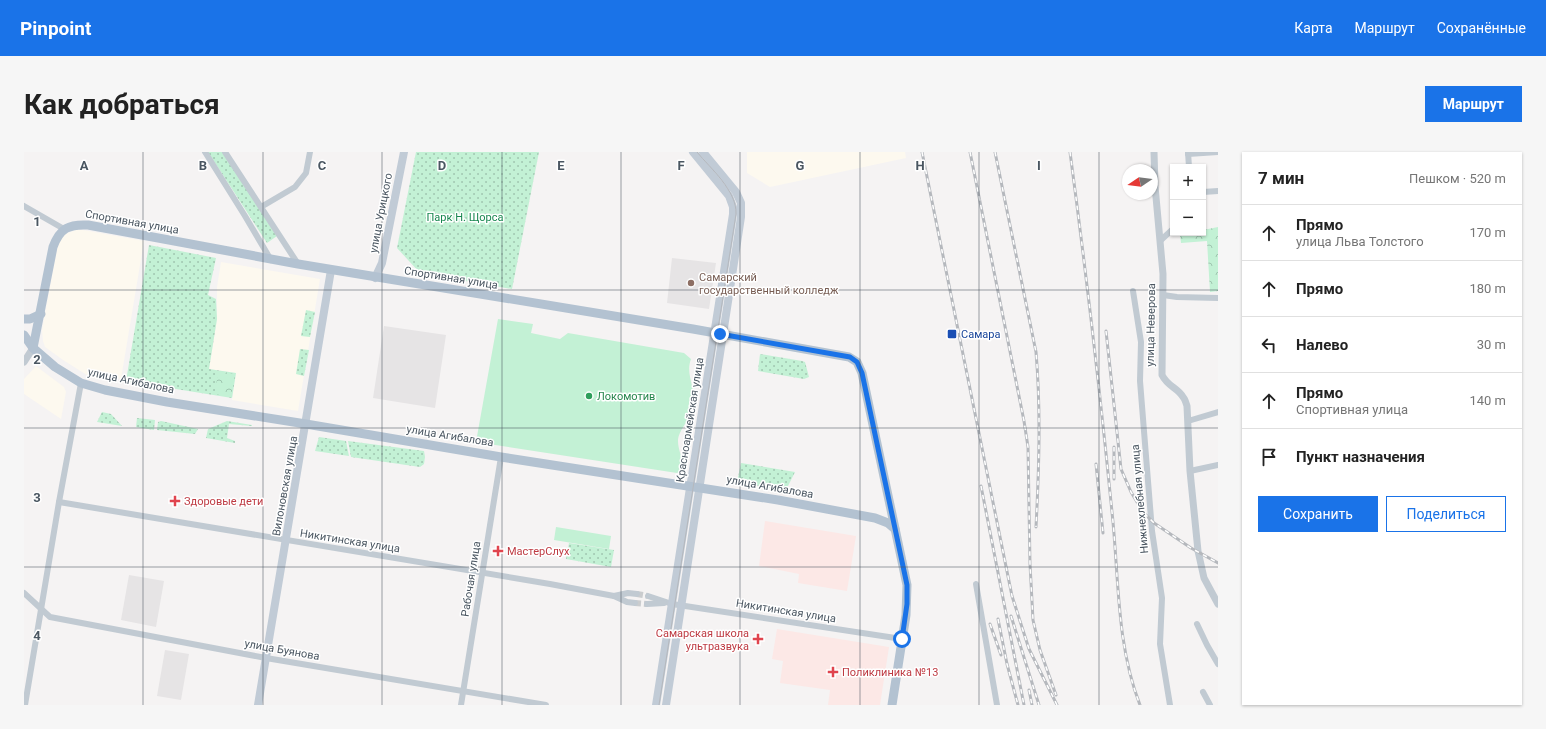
<!DOCTYPE html>
<html lang="ru">
<meta charset="utf-8">
<style>
:root{--surface:#fff;--page:#f6f6f6;--text:#222;--muted:#767676;--line:#e0e0e0;--accent:#1a73e8}
body{margin:0;font-family:Roboto,sans-serif;background:var(--page);color:var(--text)}
.controls{position:absolute;right:12px;top:12px;display:grid;overflow:hidden;border-radius:0px;box-shadow:0 1px 3px #0004}
.controls button{width:36px;height:36px;display:grid;place-items:center;padding:0;border:0;border-bottom:1px solid var(--line);background:var(--surface);color:var(--text);font:20px sans-serif}
.compass{position:absolute;left:1098px;top:12px;width:36px;height:36px;border-radius:50%;background:var(--surface);box-shadow:0 1px 3px #0004;rotate:257deg}
.stop{position:absolute;width:12px;height:12px;margin:-9px;border:3px solid #1a73e8;border-radius:50%;background:#fff}
.stop.end{background:#1a73e8;border-color:#fff;box-shadow:0 1px 4px #0008}
.list{margin:0;padding:0;list-style:none}
h2{display:flex;justify-content:space-between;align-items:center;height:52px;margin:0;padding:0 16px;font-size:17px}
h2 small{font-size:13px;font-weight:400;color:var(--muted)}
.list li{display:grid;grid-template-columns:26px 1fr auto;gap:12px;align-items:center;box-sizing:border-box;height:56px;padding:0 16px;border-top:1px solid var(--line)}
.list b{display:block;font-size:15px;white-space:nowrap}
.list p{margin:0;font-size:13px;white-space:nowrap;color:var(--muted)}
.list em{font-size:13px;font-style:normal;color:var(--muted)}
.actions{display:flex;gap:8px;padding:12px 16px}
.actions a{flex:1;padding:9px 0;border:1px solid var(--accent);border-radius:0px;text-align:center;font-size:14px;color:var(--accent)}
.actions .main{background:var(--accent);color:#fff}
.icon{flex:none;width:22px;height:22px;fill:none;stroke:currentColor;stroke-width:2;stroke-linecap:round;stroke-linejoin:round}
.map{position:relative;flex:none;width:1194px;height:553px;overflow:hidden;border-radius:0px}
header{display:flex;align-items:center;gap:24px;box-sizing:border-box;height:56px;padding:0 20px;background:var(--accent);color:#fff}
header strong{font-size:19px}
nav{display:flex;gap:22px;margin-inline-start:auto;font-size:14px}
.intro{display:flex;align-items:center;justify-content:space-between;box-sizing:border-box;height:96px;padding:0 24px}
h1{margin:0;font-size:28px}
.button{padding:10px 18px;border-radius:0px;background:var(--accent);color:#fff;font-size:14px;font-weight:700}
main{display:flex;gap:24px;padding:0 24px}
aside{flex:1;background:var(--surface);border-radius:0px;box-shadow:0 1px 3px #0004}
.map>svg:first-child{display:block}
.commercial{fill:#fdf9ef}
.education{fill:#e6e4e5}
.medical{fill:#fce8e6}
.green{fill:url(#green-dots)}
.forest{fill:url(#forest-crowns)}
.pitch{fill:#c3f1d5}
.lines{fill:none;stroke-linecap:round;stroke-linejoin:round}
.minor-tunnel{stroke:#caccce;stroke-width:6;stroke-dasharray:6 3;stroke-linecap:butt}
.minor{stroke:#c1cad2;stroke-width:6}
.tertiary{stroke:#c1cad2;stroke-width:7}
.secondary{stroke:#c1cbd6;stroke-width:8}
.primary{stroke:#b3c2d1;stroke-width:9}
.tram{stroke:#b5b8bd;stroke-width:1}
.rail-casing{stroke:#b5b8bd;stroke-width:3}
.rail{stroke:#fff;stroke-width:1.5;stroke-dasharray:4.5;stroke-linecap:butt}
.route{stroke:#1a73e8;stroke-width:5}
.grid{fill:none;stroke:#4a5661;stroke-width:1;stroke-opacity:0.55}
.education-dot{fill:#8d6e63;stroke:#fff;stroke-width:1.5}
.transit-dot{fill:#1a4fb4;stroke:#fff;stroke-width:1.5}
.leisure-dot{fill:#2e9e5b;stroke:#fff;stroke-width:1.5}
.health-dot{fill:#e0444e;stroke:#fff;stroke-width:1.5}
.labels{text-anchor:middle;dominant-baseline:central;stroke-width:3;stroke-linejoin:round;paint-order:stroke}
.street-label{font-size:11px;fill:#4a5661;stroke:#fff}
.park-label{font-size:11px;fill:#17864f;stroke:#fff}
.education-label{font-size:11px;fill:#785e54;stroke:#fff;text-anchor:start}
.transit-label{font-size:11px;fill:#164399;stroke:#fff;text-anchor:start}
.leisure-label{font-size:11px;fill:#27864d;stroke:#fff;text-anchor:start}
.health-label{font-size:11px;fill:#be3a42;stroke:#fff;text-anchor:start}
.grid-label{font-size:13px;text-anchor:middle;font-weight:bold;fill:#4a5661;stroke:#fff;stroke-width:3;stroke-linejoin:round;paint-order:stroke}
</style>
<header>
<strong>Pinpoint</strong>
<nav><a>Карта</a><a>Маршрут</a><a>Сохранённые</a></nav>
</header>
<div class="intro"><h1>Как добраться</h1><a class="button">Маршрут</a></div>
<main>
<div class="map">
<svg width="1194" height="553" viewBox="0 0 1194 553">
<defs>
<pattern id="green-dots" width="8" height="8" patternUnits="userSpaceOnUse"><rect width="8" height="8" fill="#c3f1d5"/><path d="M2 2h.1M6 6h.1" fill="none" stroke="#a0c6b0" stroke-width="1.8" stroke-linecap="round"/></pattern>
<pattern id="forest-crowns" width="20" height="18" patternUnits="userSpaceOnUse"><rect width="20" height="18" fill="#c3f1d5"/><path d="M2 6a3 3 0 1 1 6 0M12 15a3 3 0 1 1 6 0" fill="none" stroke="#a0c6b0"/></pattern>
</defs>
<rect width="100%" height="100%" fill="#f5f3f3"/>
<g class="commercial">
<polygon points="723,0 881,0 882,6 746,35 723,21"/>
<polygon points="52,78 59,78 120,89 97,227 80,223 79,228 66,225 39,208 21,195 19,189 18,178 33,97 35,89 41,82"/>
<polygon points="197,110 296,127 274,259 208,248 212,221 185,217 193,167 193,135"/>
<polygon points="12,214 40,235 42,240 37,267 0,242 0,227"/>
</g>
<g class="education">
<polygon points="648,106 692,111 685,157 643,151"/>
<polygon points="360,174 422,183 411,256 349,246"/>
<polygon points="105,423 140,429 132,475 97,468"/>
<polygon points="141,498 165,502 157,548 133,544"/>
</g>
<g class="medical">
<polygon points="741,369 832,384 823,439 774,431 775,422 735,414"/>
<polygon points="753,477 865,495 856,553 804,553 806,538 756,531 759,509 748,507"/>
</g>
<g class="green">
<polygon points="184,0 199,0 253,84 243,91"/>
<polygon points="392,0 515,0 488,137 396,121 373,96"/>
<polygon points="125,93 192,106 184,143 192,147 193,167 185,217 212,221 208,246 102,229"/>
<polygon points="282,158 291,160 286,185 277,184"/>
<polygon points="276,197 285,198 280,224 272,222"/>
<polygon points="736,202 778,209 781,210 785,225 780,227 734,219"/>
<polygon points="78,260 87,262 98,274 73,270"/>
<polygon points="113,266 131,268 130,278 112,275"/>
<polygon points="137,269 174,277 171,282 133,278 134,270"/>
<polygon points="203,269 228,273 228,274 205,272 203,286 211,289 211,291 182,286 184,277"/>
<polygon points="295,285 322,289 325,304 291,299"/>
<polygon points="324,289 400,299 401,305 400,312 396,315 327,305"/>
<polygon points="717,311 771,320 764,334 753,337 713,330"/>
<polygon points="545,391 590,398 587,415 542,407"/>
</g>
<g class="forest">
<polygon points="1194,75 1194,139 1186,140 1183,89 1157,91 1156,82 1179,81 1179,78"/>
<polygon points="194,219 211,222 207,245 191,242"/>
</g>
<g class="pitch">
<path d="M474,167L509,172L507,181L536,187L544,181L660,201L667,207C661,222 672,237 670,252C668,266 654,278 654,289C654,299 661,310 657,319L653,321L452,290Z"/>
<polygon points="532,375 587,384 585,397 530,388"/>
</g>
<g class="lines">
<g class="minor-tunnel">
<polyline points="613,442 624,444"/>
<polyline points="611,451 623,452"/>
</g>
<g class="minor">
<polyline points="181,0 221,64 247,108"/>
<polyline points="201,0 274,112"/>
<polyline points="1164,0 1165,15"/>
<polyline points="1164,2 1194,0"/>
<polyline points="1179,40 1194,39"/>
<polyline points="0,54 40,77"/>
<polyline points="237,55 271,35 282,21 286,0"/>
<polyline points="1137,88 1149,77"/>
<polyline points="1109,139 1117,190 1116,229 1128,379 1138,446 1136,492 1146,553"/>
<polyline points="1139,143 1153,145 1194,146"/>
<polyline points="1164,269 1194,260"/>
<polyline points="1166,319 1194,313"/>
<polyline points="35,350 526,432 590,444 603,450 611,451"/>
<polyline points="952,432 973,553"/>
<polyline points="0,441 26,465 242,506 522,553"/>
<polyline points="590,444 604,441 613,442"/>
<polyline points="624,444 648,452 878,487"/>
<polyline points="623,452 640,451"/>
<polyline points="1173,472 1183,493 1194,512"/>
<polyline points="1179,540 1186,553"/>
<polyline points="1,553 35,350 57,231"/>
<polyline points="437,553 477,305"/>
</g>
<g class="tertiary">
<path d="M1130,0L1131,34L1139,122L1138,223C1144,235 1153,235 1159,245C1161,247 1162,251 1163,254L1166,319L1174,399L1180,426L1194,452"/>
<polyline points="0,210 9,196"/>
</g>
<g class="secondary">
<polyline points="351,126 358,111 380,0"/>
<polyline points="234,553 307,118"/>
<polyline points="632,553 709,62 709,55 705,44 669,0"/>
<polyline points="642,553 717,65 717,51 712,40 679,0"/>
</g>
<g class="primary">
<polyline points="0,167 6,167 17,162"/>
<polyline points="0,183 9,196 31,215 57,231 81,238 143,250 282,272 477,305 754,348 851,366 864,371 871,377"/>
<path d="M9,196L29,95C36,76 45,72 64,73L274,112L669,177L825,205L833,210L838,221L883,433L882,463L868,553"/>
</g>
<path class="tram" d="M635,553L712,62C713,39 687,17 673,0"/>
<defs>
<g id="rail">
<polyline points="898,0 988,444 1005,497 1033,553"/>
<polyline points="946,0 1000,269 1004,295 1006,412 1009,468 1016,498 1032,543"/>
<path d="M971,0L1012,200C1017,259 1015,317 1012,375"/>
<path d="M1046,0C1062,120 1076,239 1088,360C1095,424 1092,492 1116,553"/>
<polyline points="1082,179 1097,317 1107,340 1119,360 1130,371 1167,396 1194,411"/>
<polyline points="1090,295 1090,327"/>
<polyline points="1072,312 1079,381"/>
<polyline points="957,334 1000,553"/>
<polyline points="987,464 1015,553"/>
<polyline points="974,467 983,512 994,553"/>
<polyline points="966,472 977,503"/>
<polyline points="1005,538 1008,553"/>
</g>
</defs>
<use href="#rail" class="rail-casing"/>
<use href="#rail" class="rail"/>
</g>
<g class="lines">
<polyline class="route" points="696,182 826,205 833,210 838,221 883,433 883,452 878,487"/>
</g>
<path class="grid" d="M119,0V553M239,0V553M358,0V553M478,0V553M597,0V553M716,0V553M836,0V553M955,0V553M1075,0V553M0,138H1194M0,276H1194M0,415H1194"/>
<circle class="education-dot" cx="667" cy="131" r="4"/>
<rect class="transit-dot" x="923" y="177" width="10" height="10" rx="2"/>
<circle class="leisure-dot" cx="565" cy="244" r="4"/>
<g class="health-dot">
<path d="M149 343h4v4h4v4h-4v4h-4v-4h-4v-4h4z"/>
<path d="M472 393h4v4h4v4h-4v4h-4v-4h-4v-4h4z"/>
<path d="M732 481h4v4h4v4h-4v4h-4v-4h-4v-4h4z"/>
<path d="M807 514h4v4h4v4h-4v4h-4v-4h-4v-4h4z"/>
</g>
<g class="labels">
<g class="street-label">
<text transform="translate(357 61) rotate(-79)">улица Урицкого</text>
<text transform="translate(108 70) rotate(10)">Спортивная улица</text>
<text transform="translate(427 126) rotate(9)">Спортивная улица</text>
<text transform="translate(1127 173) rotate(-89)">улица Неверова</text>
<text transform="translate(107 229) rotate(12)">улица Агибалова</text>
<text transform="translate(666 268) rotate(-81)">Красноармейская улица</text>
<text transform="translate(426 284) rotate(9)">улица Агибалова</text>
<text transform="translate(261 334) rotate(-80)">Вилоновская улица</text>
<text transform="translate(746 335) rotate(10)">улица Агибалова</text>
<text transform="translate(1116 347) rotate(-95)">Нижнехлебная улица</text>
<text transform="translate(326 389) rotate(9)">Никитинская улица</text>
<text transform="translate(447 427) rotate(-81)">Рабочая улица</text>
<text transform="translate(762 459) rotate(9)">Никитинская улица</text>
<text transform="translate(258 498) rotate(10)">улица Буянова</text>
</g>
<g class="park-label">
<text x="441" y="65">Парк Н. Щорса</text>
</g>
<g class="education-label">
<text x="675" y="125">Самарский<tspan x="675" dy="13">государственный колледж</tspan></text>
</g>
<g class="transit-label">
<text x="937" y="182">Самара</text>
</g>
<g class="leisure-label">
<text x="573" y="244">Локомотив</text>
</g>
<g class="health-label">
<text x="160" y="349">Здоровые дети</text>
<text x="483" y="399">МастерСлух</text>
<text x="725" y="481" text-anchor="end">Самарская школа<tspan x="725" dy="13">ультразвука</tspan></text>
<text x="818" y="520">Поликлиника №13</text>
</g>
</g>
<g class="grid-label">
<text x="60" y="18">A</text>
<text x="179" y="18">B</text>
<text x="298" y="18">C</text>
<text x="418" y="18">D</text>
<text x="537" y="18">E</text>
<text x="657" y="18">F</text>
<text x="776" y="18">G</text>
<text x="896" y="18">H</text>
<text x="1015" y="18">I</text>
<text x="13" y="74">1</text>
<text x="13" y="212">2</text>
<text x="13" y="350">3</text>
<text x="13" y="488">4</text>
</g>
</svg>
<div class="controls">
<button>+</button>
<button>−</button>
</div>
<svg class="compass" viewBox="-18 -18 36 36"><path d="M0-13l5 13h-10z" fill="#e53935"/><path d="M0 13l5-13h-10z" fill="#767676"/></svg>
<div class="stop" style="left:878px;top:487px"></div>
<div class="stop end" style="left:696px;top:182px"></div>
</div>
<aside>
<h2>7 мин<small>Пешком · 520 m</small></h2>
<ul class="list">
<li><svg class="icon" aria-label="ahead" viewBox="0 0 24 24"><path d="M12 20V5M6 11l6-6 6 6"/></svg><div><b>Прямо</b><p>улица Льва Толстого</p></div><em>170 m</em></li>
<li><svg class="icon" aria-label="ahead" viewBox="0 0 24 24"><path d="M12 20V5M6 11l6-6 6 6"/></svg><div><b>Прямо</b></div><em>180 m</em></li>
<li><svg class="icon" aria-label="left" viewBox="0 0 24 24"><path d="M17 20v-9H6M10 6l-5 5 5 5"/></svg><div><b>Налево</b></div><em>30 m</em></li>
<li><svg class="icon" aria-label="ahead" viewBox="0 0 24 24"><path d="M12 20V5M6 11l6-6 6 6"/></svg><div><b>Прямо</b><p>Спортивная улица</p></div><em>140 m</em></li>
<li><svg class="icon" aria-label="arrive" viewBox="0 0 24 24"><path d="M6 21V4h12l-3 4 3 4H6"/></svg><div><b>Пункт назначения</b></div></li>
</ul>
<div class="actions"><a class="main">Сохранить</a><a>Поделиться</a></div>
</aside>
</main>
